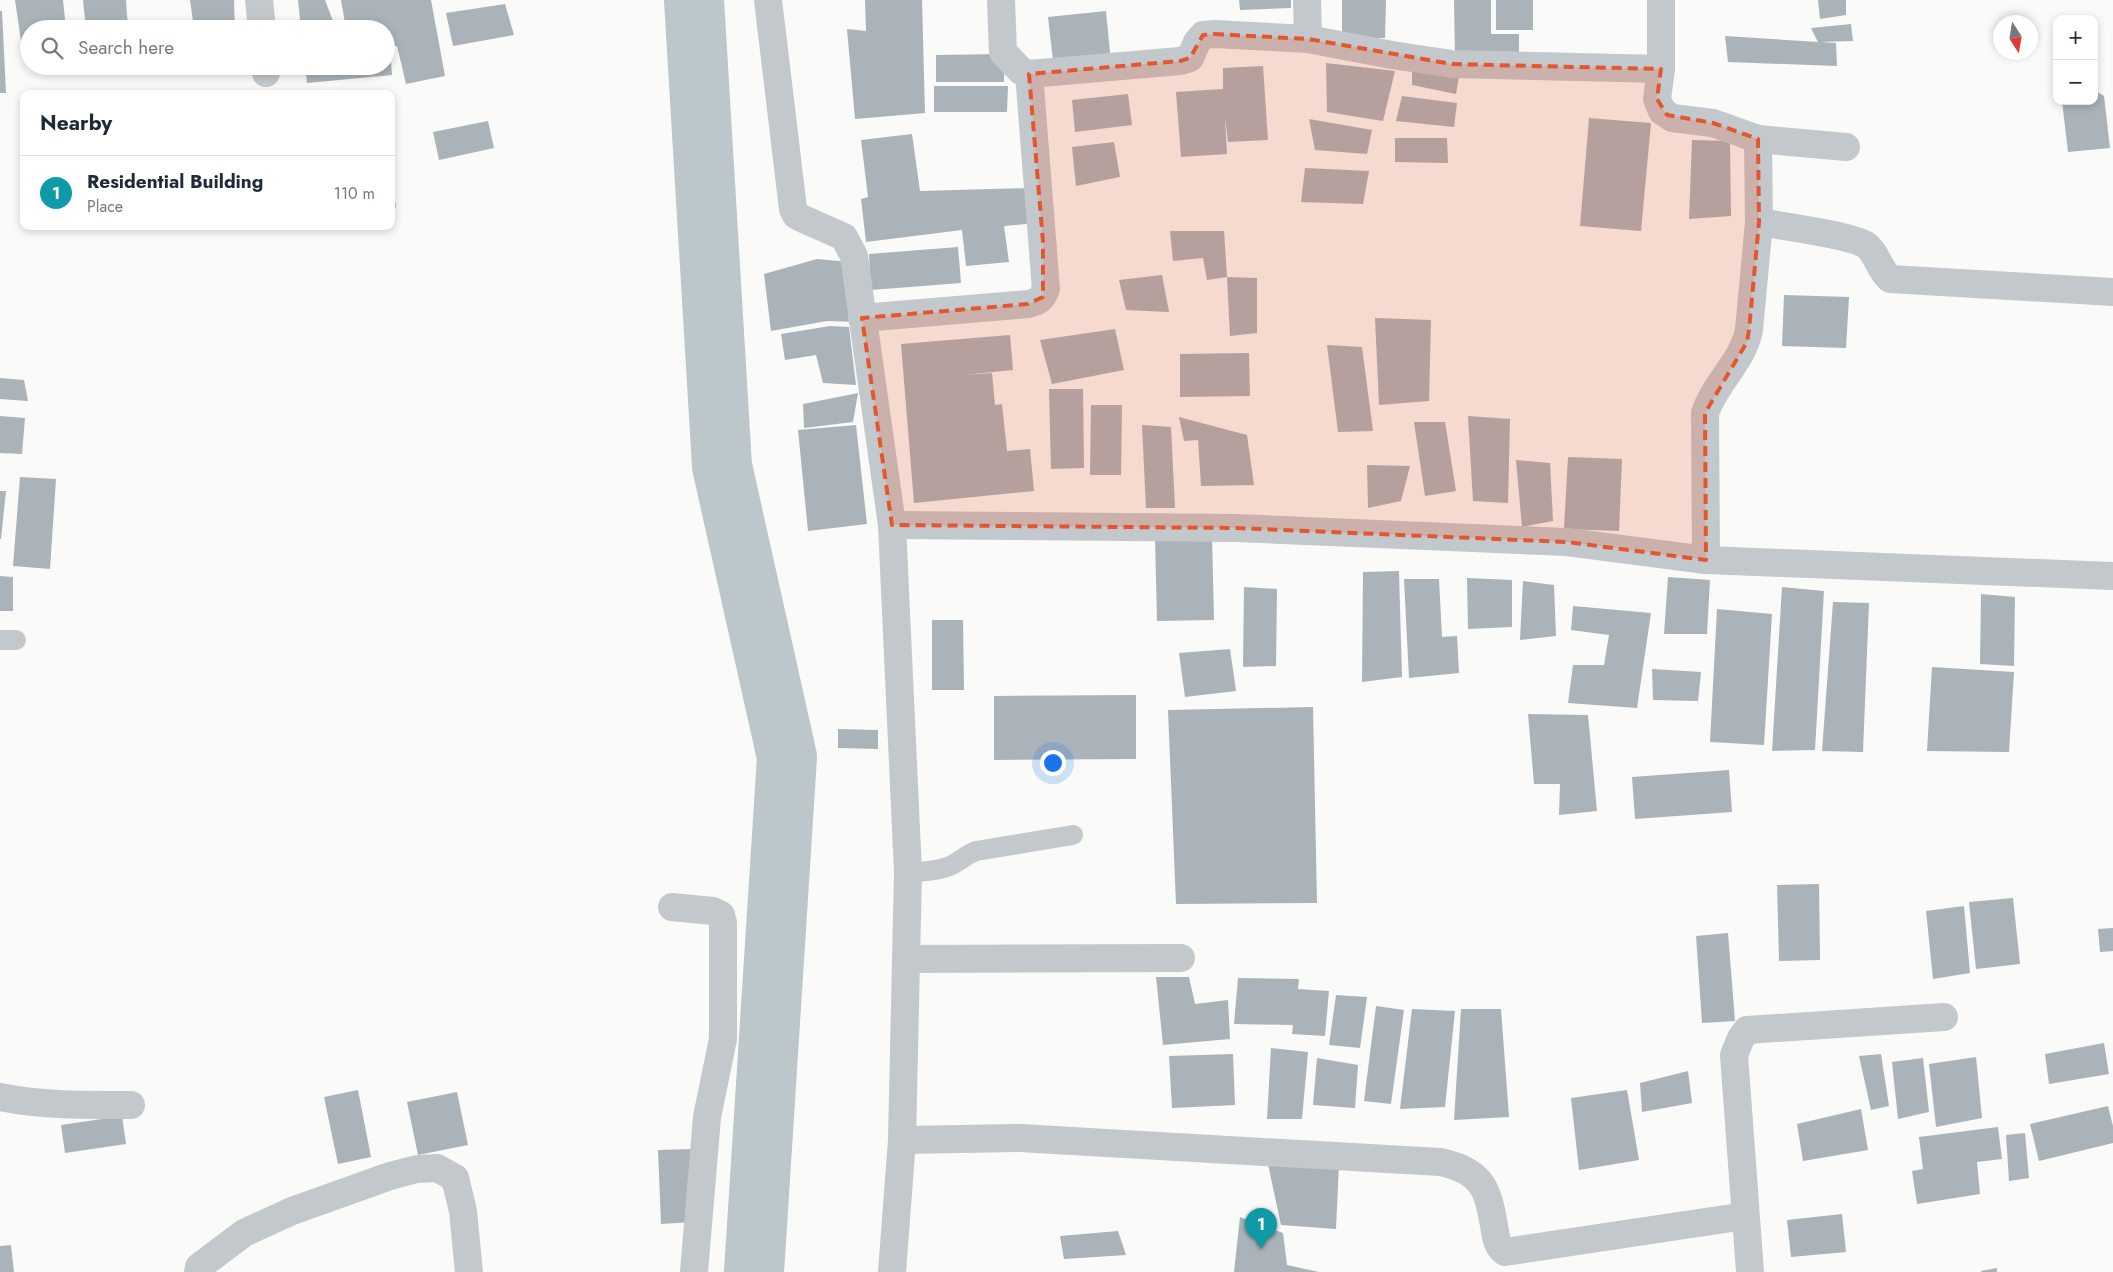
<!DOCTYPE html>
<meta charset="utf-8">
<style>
:root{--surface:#fff;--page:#f6f6f7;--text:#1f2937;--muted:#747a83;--line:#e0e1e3;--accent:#e4572e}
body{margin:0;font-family:Jost,sans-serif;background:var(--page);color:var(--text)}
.controls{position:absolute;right:15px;top:15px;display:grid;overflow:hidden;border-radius:10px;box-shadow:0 2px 8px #0003}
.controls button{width:45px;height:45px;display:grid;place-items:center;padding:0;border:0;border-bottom:1px solid var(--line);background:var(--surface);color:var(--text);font:25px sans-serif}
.compass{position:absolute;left:1993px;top:15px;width:45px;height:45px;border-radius:50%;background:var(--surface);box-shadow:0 2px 8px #0003;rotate:168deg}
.you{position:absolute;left:1052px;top:762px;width:18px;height:18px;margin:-12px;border:4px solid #fff;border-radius:50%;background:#1a73e8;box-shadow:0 0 0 8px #1a73e833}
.badge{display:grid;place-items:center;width:32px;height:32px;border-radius:50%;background:var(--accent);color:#fff;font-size:16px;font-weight:700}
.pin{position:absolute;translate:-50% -41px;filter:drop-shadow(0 1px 2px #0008)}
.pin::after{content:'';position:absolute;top:26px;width:18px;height:15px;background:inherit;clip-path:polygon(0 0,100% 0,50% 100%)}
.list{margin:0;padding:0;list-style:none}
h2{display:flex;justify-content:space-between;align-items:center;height:65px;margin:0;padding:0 20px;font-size:21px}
h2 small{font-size:16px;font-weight:400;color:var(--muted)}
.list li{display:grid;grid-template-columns:32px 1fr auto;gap:15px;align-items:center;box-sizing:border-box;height:75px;padding:0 20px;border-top:1px solid var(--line)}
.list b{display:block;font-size:19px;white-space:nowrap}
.list p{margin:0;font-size:16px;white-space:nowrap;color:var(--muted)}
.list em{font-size:16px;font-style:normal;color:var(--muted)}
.icon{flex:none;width:28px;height:28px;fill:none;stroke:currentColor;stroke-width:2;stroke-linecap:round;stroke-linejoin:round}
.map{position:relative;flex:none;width:2113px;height:1272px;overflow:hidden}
.search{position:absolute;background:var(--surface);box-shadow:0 2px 8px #0003;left:20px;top:20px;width:375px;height:55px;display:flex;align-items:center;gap:12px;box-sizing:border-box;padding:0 18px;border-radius:28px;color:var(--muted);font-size:19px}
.panel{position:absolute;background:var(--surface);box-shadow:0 2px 8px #0003;left:20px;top:90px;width:375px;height:140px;border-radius:10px}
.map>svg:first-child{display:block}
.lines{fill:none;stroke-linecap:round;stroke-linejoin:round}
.river{stroke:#bbc7cb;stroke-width:60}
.building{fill:#aab3b9}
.lane{stroke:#c3c8cc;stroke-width:20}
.street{stroke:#c3c8cc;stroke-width:28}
.marked{fill:#e4572e;fill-opacity:0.2;stroke:#e4572e;stroke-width:4;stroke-dasharray:10 6;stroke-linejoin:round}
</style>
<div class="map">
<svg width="2113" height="1272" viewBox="0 0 2113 1272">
<rect width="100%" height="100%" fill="#fafaf8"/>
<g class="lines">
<polyline class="river" points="694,0 722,466 787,757 754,1272"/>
</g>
<g class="building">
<polygon points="15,0 63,0 66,29 29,29 29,60 24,61"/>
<polygon points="83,0 126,0 128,29 86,29"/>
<polygon points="190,0 234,0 235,29 194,29"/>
<polygon points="298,0 325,0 336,29 301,29"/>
<polygon points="341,0 431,0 445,76 406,84 397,46 390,46 392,75 307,83 305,66 386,66 386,29 346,29"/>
<polygon points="865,0 922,0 925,113 855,119 847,29 866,31"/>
<polygon points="1239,0 1291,0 1291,8 1240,10"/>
<polygon points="1342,0 1386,0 1385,38 1342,38"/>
<polygon points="1454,0 1491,0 1491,34 1519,34 1519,58 1455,59"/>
<rect x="1496" y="0" width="37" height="30"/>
<polygon points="1818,0 1846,0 1846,15 1820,19"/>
<polygon points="505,4 514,35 453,46 446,13"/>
<polygon points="0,11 2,11 6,93 0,93"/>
<polygon points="1106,11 1111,63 1054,69 1048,17"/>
<polygon points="1851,24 1853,41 1821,42 1836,43 1837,66 1728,62 1725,36 1818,42 1811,28"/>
<polygon points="1004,54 1004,82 936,82 936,55"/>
<polygon points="1326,63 1395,71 1383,121 1327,112"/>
<polygon points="1263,66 1268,140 1228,142 1225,116 1227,154 1181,157 1176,92 1223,89 1223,68"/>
<polygon points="1412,69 1459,76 1456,94 1412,85"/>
<polygon points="934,86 1008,86 1007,112 934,112"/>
<polygon points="2094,90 2104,96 2110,148 2068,152 2062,101 2094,101"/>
<polygon points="1128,94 1132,125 1075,132 1072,100"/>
<polygon points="1402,96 1457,103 1454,127 1396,121"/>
<polygon points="1589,118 1651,123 1641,231 1580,226"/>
<polygon points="1309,119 1372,130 1367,154 1315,150"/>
<polygon points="488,121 494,148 439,160 433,132"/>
<polygon points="912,134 920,191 1031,188 1036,223 1004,226 1009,262 966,266 962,230 866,242 861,199 868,197 861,140"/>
<polygon points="1395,138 1447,138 1448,163 1395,162"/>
<polygon points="1692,140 1730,141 1731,216 1689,219"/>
<polygon points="1114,142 1120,177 1076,186 1072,147"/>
<polygon points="1305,168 1369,171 1363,204 1301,202"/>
<polygon points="391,177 396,207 391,209"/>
<polygon points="1170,231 1224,231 1227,277 1207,280 1203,258 1173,261"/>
<polygon points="958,247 961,283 871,290 869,254"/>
<polygon points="817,259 848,262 855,322 827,321 771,331 764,274"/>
<polygon points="1162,275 1169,312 1126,310 1119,280"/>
<polygon points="1227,277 1257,278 1257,333 1230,336"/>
<polygon points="1784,295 1849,297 1846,348 1782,346"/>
<polygon points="1375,318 1431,320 1429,401 1379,405"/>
<polygon points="830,326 849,327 856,385 823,383 816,355 785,360 781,334"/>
<polygon points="1115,329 1124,370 1052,384 1040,340"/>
<polygon points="1010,335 1013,370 964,375 992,373 995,405 1002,404 1007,451 1030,449 1034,491 914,503 901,344"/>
<polygon points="1327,345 1362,347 1373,431 1338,432"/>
<polygon points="1249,353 1250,396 1180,397 1180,354"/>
<polygon points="0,378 24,380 28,401 0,399"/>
<polygon points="1049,389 1083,389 1084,468 1051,469"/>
<polygon points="858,393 853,422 804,428 803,404"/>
<polygon points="1091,405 1122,405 1121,475 1090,475"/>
<polygon points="0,416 25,418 22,454 0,453"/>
<polygon points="1468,416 1510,419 1508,503 1473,501"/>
<polygon points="1179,417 1247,435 1254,485 1201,486 1198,440 1184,441"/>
<polygon points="1414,422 1445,422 1456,491 1425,496"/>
<polygon points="856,425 867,524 808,531 798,430"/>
<polygon points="1142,425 1171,427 1175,508 1146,508"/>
<polygon points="1568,457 1622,459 1619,531 1564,529"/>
<polygon points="1516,460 1550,463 1553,521 1522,527"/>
<polygon points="1367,465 1410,466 1401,501 1368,508"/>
<polygon points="20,477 56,479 50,569 13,566"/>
<polygon points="0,491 6,491 1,539 0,539"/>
<polygon points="1212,535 1214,620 1157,621 1155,537"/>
<polygon points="1399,571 1402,677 1362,682 1363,572"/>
<polygon points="0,576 13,577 13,611 0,611"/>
<polygon points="1668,577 1710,580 1707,634 1664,634"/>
<polygon points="1467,578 1512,580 1512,627 1468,629"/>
<polygon points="1404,579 1439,579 1442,637 1457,636 1459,673 1409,678"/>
<polygon points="1523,581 1554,585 1556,636 1520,640"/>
<polygon points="1244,587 1277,589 1276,666 1243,667"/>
<polygon points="1782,587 1824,591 1815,750 1772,751"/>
<polygon points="1981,594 2015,597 2014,666 1980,664"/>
<polygon points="1833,602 1869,603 1863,752 1822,751"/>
<polygon points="1573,606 1651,613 1637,708 1568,703 1573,665 1604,665 1609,635 1571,630"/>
<polygon points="1717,609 1772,614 1764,745 1710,742"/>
<polygon points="932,620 963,620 964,690 932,690"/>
<polygon points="1230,649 1236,691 1185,697 1179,653"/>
<polygon points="1932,667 2014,672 2009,752 1927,751"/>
<polygon points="1652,669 1701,672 1698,701 1653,700"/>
<polygon points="1136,695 1136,759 994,760 994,696"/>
<polygon points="1313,707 1317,903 1176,904 1168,710"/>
<polygon points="1528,714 1588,715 1597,811 1559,815 1560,784 1534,784"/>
<polygon points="838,729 878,730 878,749 838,748"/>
<polygon points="1729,770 1732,812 1635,819 1632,777"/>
<polygon points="1819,884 1820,960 1779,961 1777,885"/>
<polygon points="2013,898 2020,964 1976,969 1969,902"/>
<polygon points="1964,906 1970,973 1933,979 1926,911"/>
<polygon points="2113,928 2113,951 2100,952 2098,929"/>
<polygon points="1728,933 1735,1021 1702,1023 1696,936"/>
<polygon points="1156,977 1189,977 1195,1004 1228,1000 1230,1039 1163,1045"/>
<polygon points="1238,978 1299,979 1298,989 1329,991 1325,1036 1292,1034 1293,1025 1234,1024"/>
<polygon points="1336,995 1367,997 1360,1048 1329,1045"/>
<polygon points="1376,1006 1404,1010 1391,1104 1364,1101"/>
<polygon points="1412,1009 1455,1011 1445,1107 1400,1109"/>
<polygon points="1461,1009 1501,1009 1509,1117 1454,1120"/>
<polygon points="2104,1043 2109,1074 2049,1084 2045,1054"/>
<polygon points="1271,1048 1308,1052 1302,1119 1267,1119"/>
<polygon points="1233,1054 1235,1105 1172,1108 1169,1056"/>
<polygon points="1881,1054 1889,1106 1871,1110 1859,1056"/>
<polygon points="1976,1057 1982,1118 1936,1127 1929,1064"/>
<polygon points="1317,1058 1358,1065 1355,1108 1313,1105"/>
<polygon points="1923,1058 1929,1112 1898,1119 1892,1062"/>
<polygon points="1688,1071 1692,1103 1642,1112 1640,1083"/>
<polygon points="358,1090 371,1157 338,1164 324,1097"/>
<polygon points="1627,1090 1639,1160 1579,1170 1571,1098"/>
<polygon points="457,1092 468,1145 418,1155 407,1102"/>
<polygon points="2108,1106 2113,1126 2113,1143 2039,1161 2030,1124"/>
<polygon points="1861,1109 1868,1150 1803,1161 1797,1124"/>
<polygon points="122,1116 126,1144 65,1153 61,1125"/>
<polygon points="1998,1127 2002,1159 1977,1162 1980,1194 1917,1204 1912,1171 1923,1169 1919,1137"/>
<polygon points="2025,1133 2029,1178 2009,1181 2006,1135"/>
<polygon points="691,1149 694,1222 661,1224 658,1150"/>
<polygon points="1268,1164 1339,1164 1336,1229 1281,1225"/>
<polygon points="1842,1214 1846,1252 1791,1257 1787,1220"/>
<polygon points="1240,1217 1283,1233 1287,1265 1319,1272 1234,1272"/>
<polygon points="1118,1231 1126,1255 1064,1259 1060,1236"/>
<polygon points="11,1245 14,1272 0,1272 0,1246"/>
<polygon points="1997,1268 1997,1272 1981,1272 1981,1271"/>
</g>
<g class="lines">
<g class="lane">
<polyline points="0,640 16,640"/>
<path d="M908,872C922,872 939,871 952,865C960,861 966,855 976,851L1073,835"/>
</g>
<g class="street">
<polyline points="259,0 262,29"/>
<polyline points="768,0 793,209 796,215 801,218 844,237 854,256 892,525 908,872 902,1140 892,1272"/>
<polyline points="1307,0 1308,39"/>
<path d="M1661,0V69L1657,99L1662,111L1672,118L1713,123L1758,139L1759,222L1749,330C1743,361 1715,383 1705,413L1706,560"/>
<polyline points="266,66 266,73"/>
<polyline points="1029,74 1180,61 1190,58 1197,42 1203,35 1214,34 1308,39 1392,55 1452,64 1661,69"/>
<polyline points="1758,139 1846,147"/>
<path d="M1759,222C1780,226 1851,235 1866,245C1876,252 1879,269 1890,279L2113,292"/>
<path d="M862,318L1028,304C1038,302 1042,299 1046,289L1029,74L1021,71L1003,52L1001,0"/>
<polyline points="892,525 1236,528 1567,542 1706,560 2113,576"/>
<polyline points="672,907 713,911 721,915 723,923 723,1039 707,1117 694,1272"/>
<polyline points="907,959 1181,958"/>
<path d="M0,1097C43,1106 87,1105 131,1105"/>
<path d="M902,1140L1020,1138L1440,1162C1484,1171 1488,1190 1495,1231C1496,1240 1498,1247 1505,1252L1745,1216"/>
<polyline points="198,1272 199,1267 244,1233 292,1211 390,1176 417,1169 437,1168 455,1178 463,1211 469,1272"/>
<polyline points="1750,1272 1734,1055 1741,1038 1747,1030 1944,1017"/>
</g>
</g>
<path class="marked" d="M1214,34L1308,39L1452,64L1661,69L1657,99L1667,115L1713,123L1758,139L1759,222L1749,330L1747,342L1705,413L1706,560L1567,542L1236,528L892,525L862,318L1028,304L1043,297V242L1029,74L1180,61L1190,58L1203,35Z"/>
</svg>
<div class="controls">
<button>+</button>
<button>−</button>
</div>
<svg class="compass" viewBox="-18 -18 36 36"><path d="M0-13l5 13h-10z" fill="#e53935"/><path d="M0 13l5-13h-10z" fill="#747a83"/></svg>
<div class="you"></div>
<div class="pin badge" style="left:1261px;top:1249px;background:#0f9aa8">1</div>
<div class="search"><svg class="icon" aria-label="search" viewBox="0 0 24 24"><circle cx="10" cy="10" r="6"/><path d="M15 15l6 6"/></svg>Search here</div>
<section class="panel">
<h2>Nearby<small></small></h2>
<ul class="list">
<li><span class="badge" style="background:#0f9aa8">1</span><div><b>Residential Building</b><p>Place</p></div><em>110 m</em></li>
</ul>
</section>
</div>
